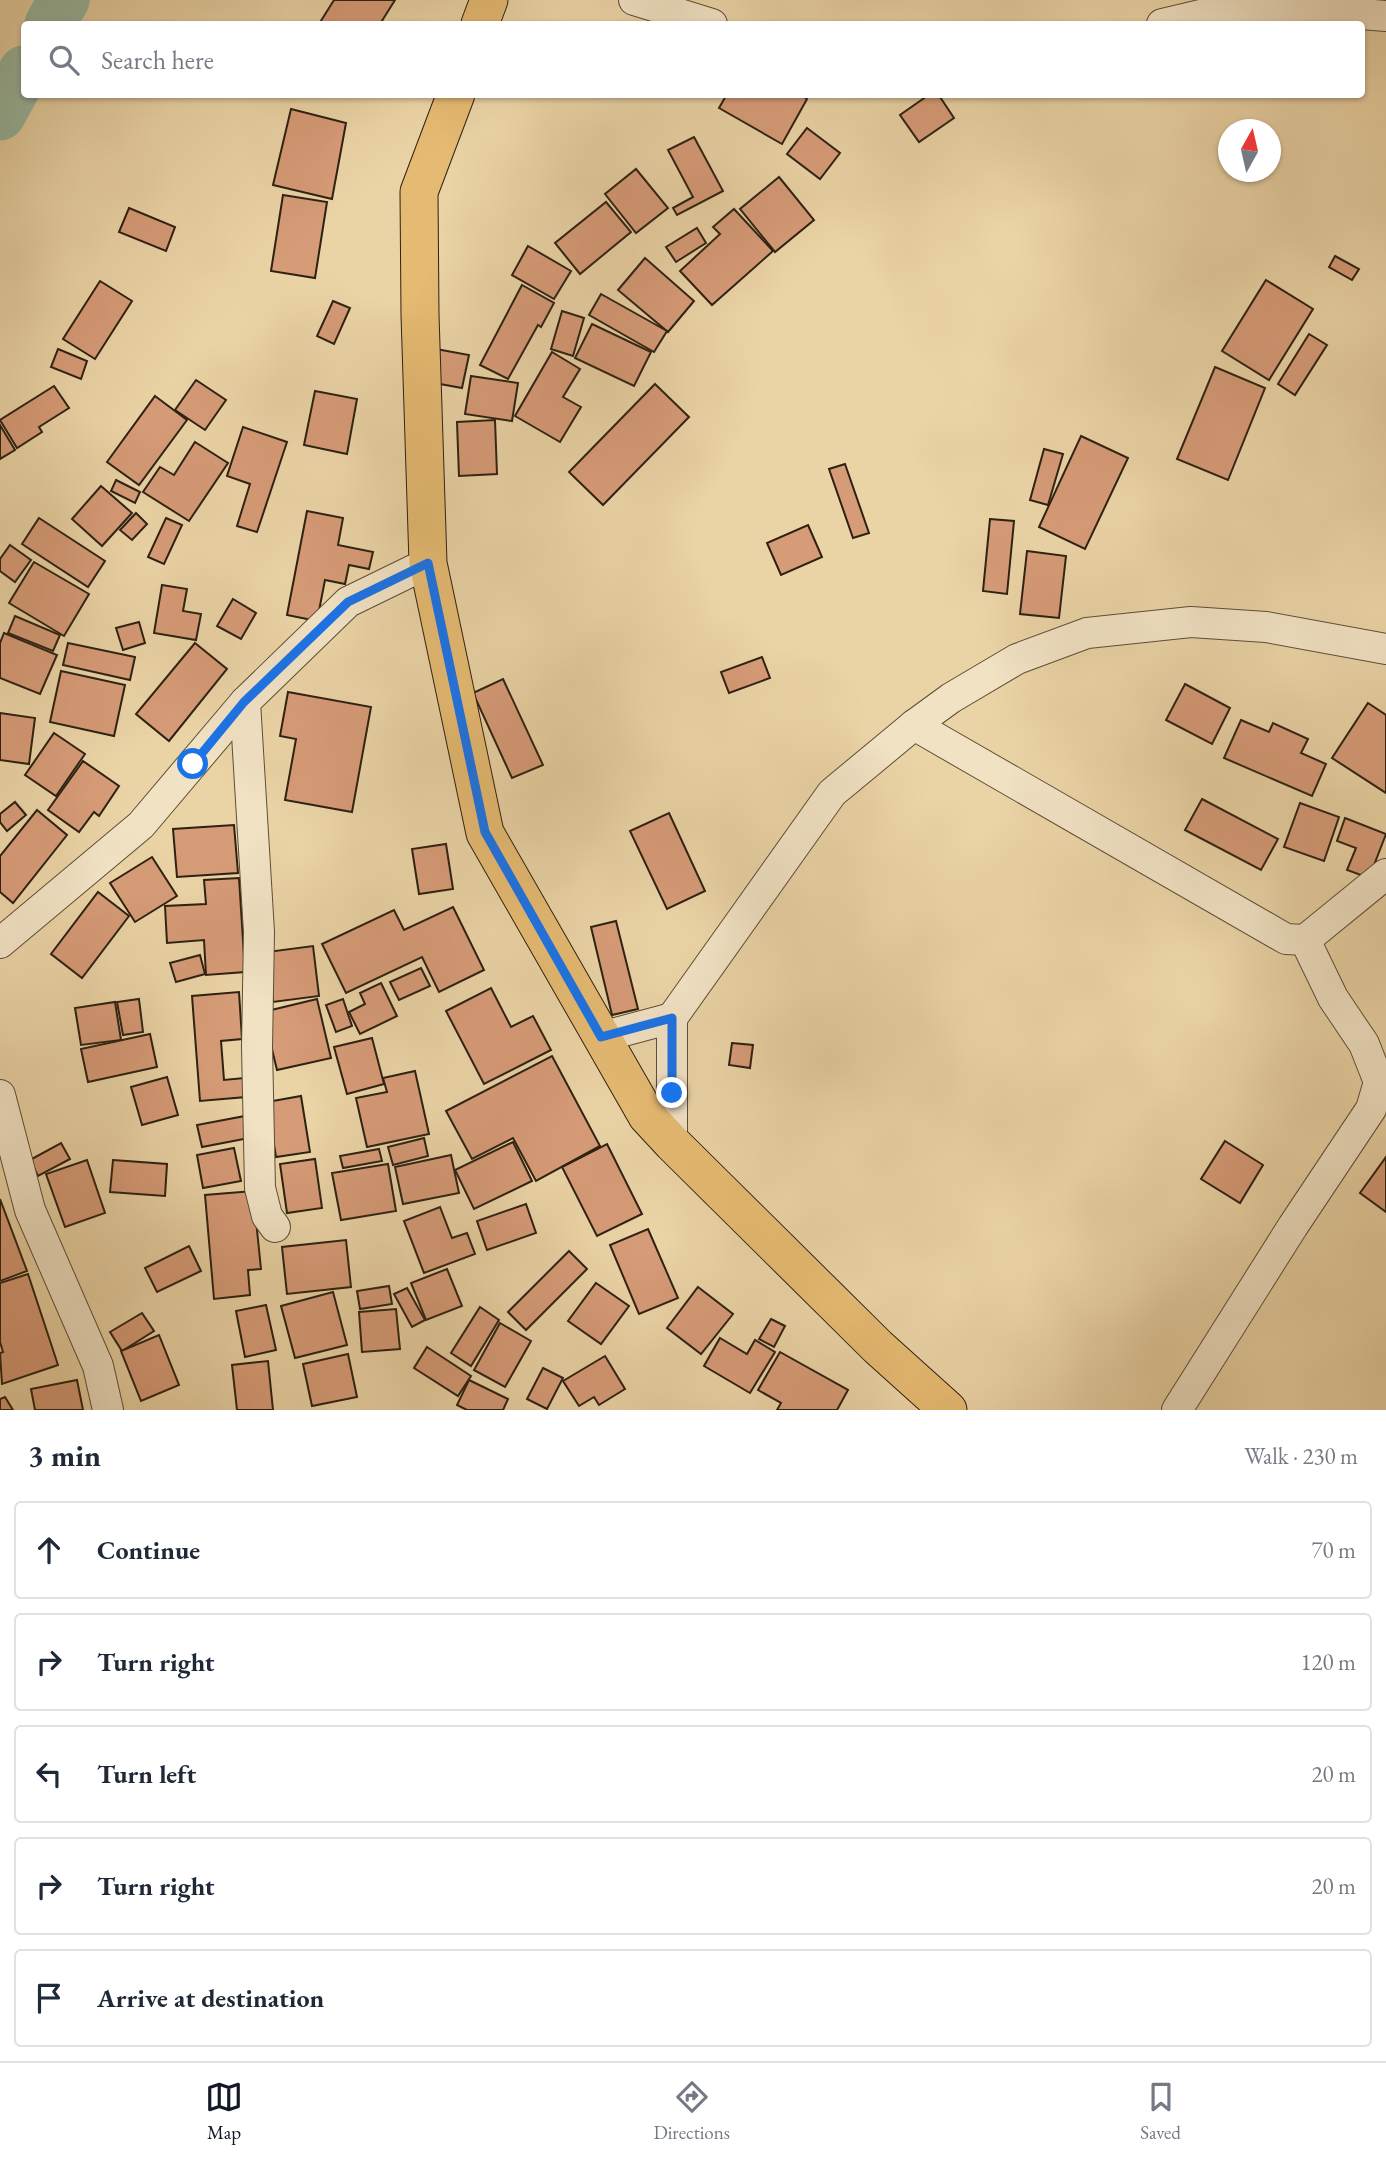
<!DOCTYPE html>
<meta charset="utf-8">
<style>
:root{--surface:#fff;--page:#f2f2f3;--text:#1f2937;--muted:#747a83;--line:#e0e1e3;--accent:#111827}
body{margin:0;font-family:"EB Garamond",serif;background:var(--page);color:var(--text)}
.compass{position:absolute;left:1218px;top:119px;width:63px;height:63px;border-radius:50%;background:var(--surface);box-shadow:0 2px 5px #0004;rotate:8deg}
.stop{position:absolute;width:21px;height:21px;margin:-16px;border:5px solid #1a73e8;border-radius:50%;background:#fff}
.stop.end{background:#1a73e8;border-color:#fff;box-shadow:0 2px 7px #0008}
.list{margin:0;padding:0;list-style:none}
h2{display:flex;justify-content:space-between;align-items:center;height:91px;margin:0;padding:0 28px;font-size:30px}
h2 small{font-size:23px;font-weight:400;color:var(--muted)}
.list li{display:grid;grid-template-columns:46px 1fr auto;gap:21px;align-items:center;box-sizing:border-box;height:98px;margin:0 14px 14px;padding:0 14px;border:2px solid var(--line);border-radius:7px}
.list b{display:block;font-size:26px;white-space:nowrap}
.list em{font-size:23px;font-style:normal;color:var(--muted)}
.icon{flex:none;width:38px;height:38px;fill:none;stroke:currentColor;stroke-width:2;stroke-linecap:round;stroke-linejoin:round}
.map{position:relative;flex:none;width:1386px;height:1410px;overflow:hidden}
.search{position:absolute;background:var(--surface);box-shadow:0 2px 5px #0004;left:21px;right:21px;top:21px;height:77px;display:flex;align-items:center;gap:18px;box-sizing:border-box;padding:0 24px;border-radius:7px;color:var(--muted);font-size:26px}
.sheet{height:651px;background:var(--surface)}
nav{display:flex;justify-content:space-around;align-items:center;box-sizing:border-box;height:98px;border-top:2px solid var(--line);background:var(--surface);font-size:19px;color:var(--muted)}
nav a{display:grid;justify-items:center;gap:4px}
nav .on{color:var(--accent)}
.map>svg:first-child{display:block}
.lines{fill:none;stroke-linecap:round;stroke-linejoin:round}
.river{stroke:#98b9a2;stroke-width:51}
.building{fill:#d69b77;stroke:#2d2112;stroke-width:2}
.minor-casing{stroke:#5c4e37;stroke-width:32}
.major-casing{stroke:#2d2112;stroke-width:39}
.minor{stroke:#f1e2c4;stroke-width:30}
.major{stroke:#e5ba72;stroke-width:37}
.route{stroke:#1a73e8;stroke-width:9}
</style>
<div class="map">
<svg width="1386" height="1410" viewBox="0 0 1386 1410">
<rect width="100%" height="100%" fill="#ead3a5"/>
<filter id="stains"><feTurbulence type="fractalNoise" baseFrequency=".00286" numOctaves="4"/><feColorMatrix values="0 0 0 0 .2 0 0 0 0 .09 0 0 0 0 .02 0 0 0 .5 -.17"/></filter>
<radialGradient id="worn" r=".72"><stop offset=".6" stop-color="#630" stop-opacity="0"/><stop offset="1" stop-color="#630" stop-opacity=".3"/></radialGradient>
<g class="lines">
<g class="river">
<polyline points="50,24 64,0"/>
<polyline points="0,115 24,71"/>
</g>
</g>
<g class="building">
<polygon points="334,0 395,0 380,24 319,24"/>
<polygon points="727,94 799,94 807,99 782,144 719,108"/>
<polygon points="930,94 938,94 954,118 919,142 900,115"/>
<polygon points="291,109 346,123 332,199 273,185"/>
<polygon points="807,128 840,153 820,179 787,154"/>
<polygon points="694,137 723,191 677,215 673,208 693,197 668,150"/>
<polygon points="636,169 668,208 636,233 605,194"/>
<polygon points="779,177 814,220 775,252 740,209"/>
<polygon points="283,195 327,202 315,278 271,271"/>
<polygon points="606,202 631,232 580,274 555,243"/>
<polygon points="129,208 175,227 166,251 119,232"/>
<polygon points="734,209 773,251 712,305 680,271 720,234 713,227"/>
<polygon points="697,228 706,243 676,262 666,247"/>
<polygon points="528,246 571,271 554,299 512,275"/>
<polygon points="1335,256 1359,269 1352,280 1329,267"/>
<polygon points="645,258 694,301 668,332 618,290"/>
<polygon points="1266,280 1313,309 1269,380 1222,351"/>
<polygon points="100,281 132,301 95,359 63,339"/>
<polygon points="522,285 554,303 541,327 538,325 508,379 480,365"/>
<polygon points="601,294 667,331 654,352 589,315"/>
<polygon points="333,301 350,308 334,344 317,336"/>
<polygon points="562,311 584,318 573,356 551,349"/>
<polygon points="592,324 651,352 634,386 575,358"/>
<polygon points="1309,334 1327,345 1295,395 1278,384"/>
<polygon points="58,349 87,361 81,379 51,367"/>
<polygon points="436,349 469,355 462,388 429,382"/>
<polygon points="552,352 580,369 563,397 581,407 560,442 515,416"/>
<polygon points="1215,367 1265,388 1228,480 1177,459"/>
<polygon points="471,376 518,383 512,421 465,414"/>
<polygon points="196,380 226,400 205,430 175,410"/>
<polygon points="655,384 689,417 603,505 569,472"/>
<polygon points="54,386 69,408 39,427 42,432 17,448 0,420"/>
<polygon points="315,391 357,399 347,454 304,445"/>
<polygon points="155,396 187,420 139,485 107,462"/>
<polygon points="495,420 497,474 459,476 457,422"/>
<polygon points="0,425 15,450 0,459"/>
<polygon points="243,427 287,442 257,532 237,526 250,484 227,476"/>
<polygon points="1081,436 1128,458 1085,549 1039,527"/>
<polygon points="195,442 228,463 189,521 143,492 160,467 174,475"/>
<polygon points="1044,449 1063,454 1048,505 1030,500"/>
<polygon points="845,464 869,533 853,538 829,469"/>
<polygon points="116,480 140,492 135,503 111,491"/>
<polygon points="101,486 132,513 102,546 72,519"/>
<polygon points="307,511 343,518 338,545 373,552 369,569 349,565 345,584 325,580 317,621 287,615"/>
<polygon points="136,513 147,524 132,540 120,530"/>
<polygon points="39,518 105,561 88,587 22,544"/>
<polygon points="166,518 182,525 164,564 148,557"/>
<polygon points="990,519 1014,521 1007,594 983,591"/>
<polygon points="808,525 822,557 781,575 767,543"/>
<polygon points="10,545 31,560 15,582 0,571 0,559"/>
<polygon points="1027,551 1066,556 1059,618 1020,614"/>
<polygon points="34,562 89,594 64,636 9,603"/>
<polygon points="162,585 187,589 183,611 201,614 196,640 154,633"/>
<polygon points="233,599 256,613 241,639 217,626"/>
<polygon points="15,616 60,635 53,651 8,633"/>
<polygon points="139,622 145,643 123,650 116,628"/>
<polygon points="4,633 57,655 40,694 0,678 0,643"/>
<polygon points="68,643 135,657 130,680 63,665"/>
<polygon points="195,643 227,669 169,741 136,714"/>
<polygon points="762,657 770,678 729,693 721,672"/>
<polygon points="61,671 125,685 114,736 50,722"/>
<polygon points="503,679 543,765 512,778 473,693"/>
<polygon points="1185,684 1230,708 1212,744 1166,720"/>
<polygon points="288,692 371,707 352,812 285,800 296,739 280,736"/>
<polygon points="1368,703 1386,715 1386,793 1332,758"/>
<polygon points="0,713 35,718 29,764 0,760"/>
<polygon points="1241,720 1269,732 1273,723 1308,739 1301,753 1326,764 1312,796 1224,758"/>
<polygon points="54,733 85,754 56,796 25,775"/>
<polygon points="83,761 119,786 99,816 94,812 79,832 48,810"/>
<polygon points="1202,799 1278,839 1261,870 1185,830"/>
<polygon points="15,802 26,815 7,831 0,822 0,814"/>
<polygon points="1300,803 1339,817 1324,861 1284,847"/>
<polygon points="37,810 67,835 13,903 0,892 0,856"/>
<polygon points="669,813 705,891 667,909 630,831"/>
<polygon points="1345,818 1386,834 1369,878 1347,870 1356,848 1337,841"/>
<polygon points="234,825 238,873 177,877 173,829"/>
<polygon points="446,844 453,889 419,894 412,849"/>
<polygon points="152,857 177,896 135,922 110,883"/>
<polygon points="239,878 245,972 206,975 204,940 167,943 165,906 206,904 204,880"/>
<polygon points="98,892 129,916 82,978 51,954"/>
<polygon points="453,907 484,970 439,992 422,957 346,993 322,944 394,910 404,930"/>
<polygon points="616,921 638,1009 612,1015 591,927"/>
<polygon points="313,946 319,996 273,1002 267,952"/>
<polygon points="200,955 205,974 176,982 170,963"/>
<polygon points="421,968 430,986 399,1000 390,982"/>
<polygon points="381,983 397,1016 360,1034 349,1012 365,1004 360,993"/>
<polygon points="491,988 511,1027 533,1016 551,1050 484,1084 446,1011"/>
<polygon points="239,992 242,1039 221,1041 224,1080 244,1078 246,1097 200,1101 192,996"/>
<polygon points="139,999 143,1032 123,1035 117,1002"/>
<polygon points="317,999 331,1058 277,1070 263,1012"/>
<polygon points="343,999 352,1026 336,1032 326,1005"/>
<polygon points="115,1002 121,1040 81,1045 75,1008"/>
<polygon points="150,1034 157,1067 88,1082 81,1049"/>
<polygon points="372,1038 384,1084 347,1094 334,1047"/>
<polygon points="732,1043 753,1045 750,1068 729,1065"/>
<polygon points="552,1056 600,1146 536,1181 513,1138 472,1159 446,1111"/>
<polygon points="415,1071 429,1134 367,1147 356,1098 387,1092 383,1078"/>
<polygon points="167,1077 178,1115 142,1125 131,1087"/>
<polygon points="301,1096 310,1152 276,1157 267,1102"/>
<polygon points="245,1116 249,1138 202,1147 197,1125"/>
<polygon points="424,1138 428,1156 393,1165 388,1147"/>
<polygon points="1225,1141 1263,1165 1240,1203 1201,1179"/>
<polygon points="513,1142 532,1181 474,1209 455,1170"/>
<polygon points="61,1143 70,1159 38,1176 30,1160"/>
<polygon points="607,1144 642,1214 597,1236 562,1167"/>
<polygon points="234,1148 241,1181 203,1188 197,1155"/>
<polygon points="379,1149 382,1161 343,1168 340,1156"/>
<polygon points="451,1155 459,1193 403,1204 395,1167"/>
<polygon points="1386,1157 1386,1212 1360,1193"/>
<polygon points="315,1159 322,1208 287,1213 280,1164"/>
<polygon points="87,1160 105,1213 65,1227 46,1174"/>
<polygon points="113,1160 167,1164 165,1196 110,1192"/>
<polygon points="388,1164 396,1211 341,1220 332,1173"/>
<polygon points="253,1191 261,1269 248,1270 250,1295 214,1299 205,1195"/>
<polygon points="0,1199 27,1271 0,1281"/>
<polygon points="526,1204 536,1233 487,1250 477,1221"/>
<polygon points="440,1207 452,1238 467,1233 475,1254 424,1273 404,1221"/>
<polygon points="648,1229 678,1298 639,1314 610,1245"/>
<polygon points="346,1240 351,1287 287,1294 282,1247"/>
<polygon points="189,1246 201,1271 157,1292 145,1268"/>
<polygon points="569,1251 587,1269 526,1330 508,1312"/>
<polygon points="447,1269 462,1306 426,1320 411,1283"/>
<polygon points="28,1274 58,1365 2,1384 0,1353 3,1352 0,1342 0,1283"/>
<polygon points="596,1283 629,1306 601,1344 568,1321"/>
<polygon points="389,1286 392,1304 360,1309 357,1291"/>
<polygon points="698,1287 733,1314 701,1354 667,1328"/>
<polygon points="407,1288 425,1320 412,1327 394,1294"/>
<polygon points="333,1292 347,1345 295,1358 281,1306"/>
<polygon points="266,1305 276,1350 245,1357 236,1311"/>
<polygon points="480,1307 499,1320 471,1366 451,1353"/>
<polygon points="396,1309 400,1349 362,1352 359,1312"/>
<polygon points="142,1313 154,1331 122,1351 110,1332"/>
<polygon points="771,1319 785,1326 774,1347 759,1339"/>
<polygon points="500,1323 531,1341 505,1387 474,1370"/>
<polygon points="159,1335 179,1385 141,1401 121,1351"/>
<polygon points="720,1338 747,1354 755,1340 775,1352 750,1393 704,1366"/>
<polygon points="427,1347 471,1376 458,1396 414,1368"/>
<polygon points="780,1352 848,1390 837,1410 777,1410 781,1403 758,1390"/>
<polygon points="348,1354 357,1397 312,1406 303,1364"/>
<polygon points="605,1356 625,1389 599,1405 594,1397 579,1406 563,1381"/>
<polygon points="268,1361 273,1410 237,1410 232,1365"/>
<polygon points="543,1368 563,1378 547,1409 527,1399"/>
<polygon points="77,1380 83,1410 35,1410 31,1389"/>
<polygon points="469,1380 508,1399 503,1410 467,1410 457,1405"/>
<polygon points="5,1397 13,1410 0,1410 0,1399"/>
</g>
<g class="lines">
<defs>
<g id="minor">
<polyline points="634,0 712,24"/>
<polyline points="1162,24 1209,13 1276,7 1386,16"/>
<polyline points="245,702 259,932 257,1047 260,1188 267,1216 275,1227"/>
<polyline points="914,725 1286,939 1305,940 1386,874"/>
<polyline points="0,943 141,825 245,702 348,602 428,563"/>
<polyline points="601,1037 672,1018"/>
<polyline points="0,1095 30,1210 98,1366 108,1410"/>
<polyline points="672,1143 672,1018 832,793 914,725 951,698 1017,659 1087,633 1191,622 1266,627 1386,649"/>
<polyline points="1177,1410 1293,1226 1371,1109 1379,1082 1364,1044 1333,998 1305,940"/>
</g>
<g id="major">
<polyline points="480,24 489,0"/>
<polyline points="456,94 419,192 420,315 428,563 485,833 647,1116 672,1143 878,1347 948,1410"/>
</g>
</defs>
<use href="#minor" class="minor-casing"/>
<use href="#major" class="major-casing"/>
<use href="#minor" class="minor"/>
<use href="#major" class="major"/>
</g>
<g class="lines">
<polyline class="route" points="193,764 244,702 348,602 428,563 485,832 601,1037 672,1018 672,1093"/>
</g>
<rect width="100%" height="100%" filter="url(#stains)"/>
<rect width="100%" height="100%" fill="url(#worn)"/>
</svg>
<svg class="compass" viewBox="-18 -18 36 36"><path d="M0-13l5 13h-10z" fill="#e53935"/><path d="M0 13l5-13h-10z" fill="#747a83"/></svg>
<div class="stop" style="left:193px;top:764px"></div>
<div class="stop end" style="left:672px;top:1093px"></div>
<div class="search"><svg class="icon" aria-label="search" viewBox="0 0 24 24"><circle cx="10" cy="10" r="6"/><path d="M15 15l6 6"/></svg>Search here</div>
</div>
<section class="sheet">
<h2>3 min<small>Walk · 230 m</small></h2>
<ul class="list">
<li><svg class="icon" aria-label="ahead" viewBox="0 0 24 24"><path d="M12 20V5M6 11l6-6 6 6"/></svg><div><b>Continue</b></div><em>70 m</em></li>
<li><svg class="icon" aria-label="right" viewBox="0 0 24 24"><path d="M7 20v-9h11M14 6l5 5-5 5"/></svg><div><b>Turn right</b></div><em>120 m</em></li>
<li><svg class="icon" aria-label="left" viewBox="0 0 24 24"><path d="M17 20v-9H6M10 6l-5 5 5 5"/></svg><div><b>Turn left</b></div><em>20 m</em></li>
<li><svg class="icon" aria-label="right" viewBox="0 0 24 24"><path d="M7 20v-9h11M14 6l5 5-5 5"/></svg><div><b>Turn right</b></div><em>20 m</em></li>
<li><svg class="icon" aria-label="arrive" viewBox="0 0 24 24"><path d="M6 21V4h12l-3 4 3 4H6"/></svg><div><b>Arrive at destination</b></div></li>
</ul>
</section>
<nav>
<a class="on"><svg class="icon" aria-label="map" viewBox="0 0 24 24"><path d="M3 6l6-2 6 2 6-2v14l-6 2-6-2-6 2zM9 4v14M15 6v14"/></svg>Map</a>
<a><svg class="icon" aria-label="directions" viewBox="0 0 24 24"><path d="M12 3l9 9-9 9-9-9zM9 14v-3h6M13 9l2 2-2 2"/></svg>Directions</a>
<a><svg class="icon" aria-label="saved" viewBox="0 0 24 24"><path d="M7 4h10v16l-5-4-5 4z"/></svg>Saved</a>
</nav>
